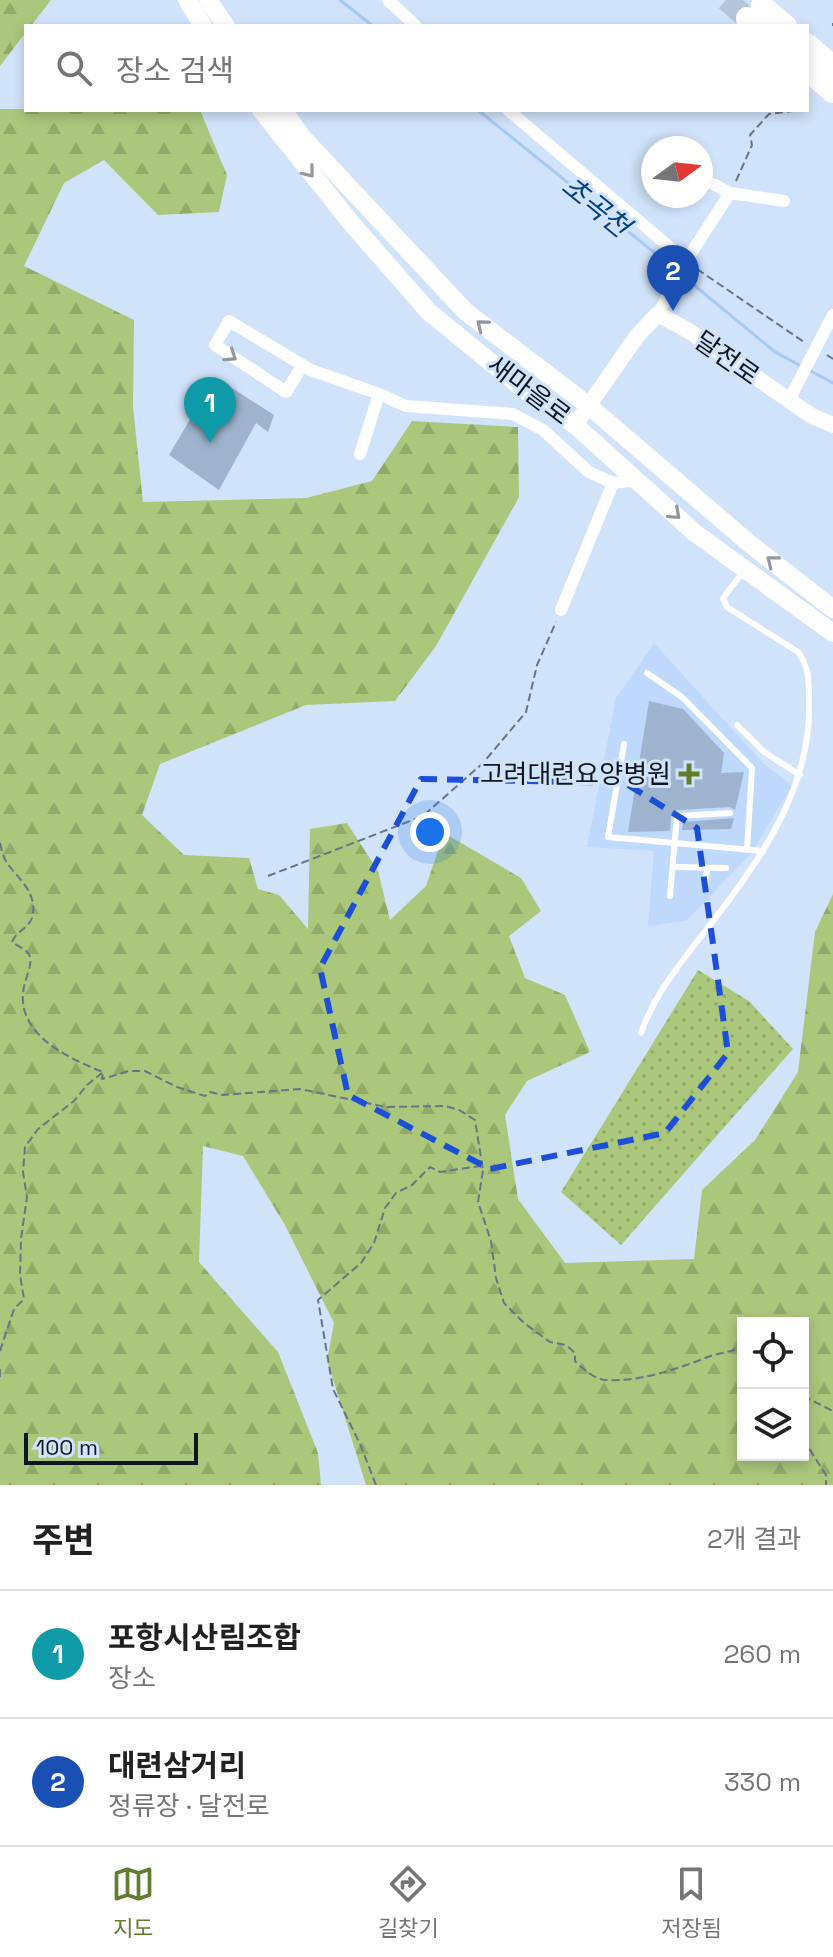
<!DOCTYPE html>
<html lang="ko">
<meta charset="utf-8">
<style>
:root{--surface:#fff;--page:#f6f6f6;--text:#202124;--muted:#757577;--line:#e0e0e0;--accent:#617b2f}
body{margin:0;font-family:"Space Grotesk","Noto Sans KR",sans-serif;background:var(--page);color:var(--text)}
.controls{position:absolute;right:24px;bottom:24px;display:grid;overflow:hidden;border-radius:0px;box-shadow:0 4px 12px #0003}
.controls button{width:72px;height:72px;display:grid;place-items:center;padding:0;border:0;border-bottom:2px solid var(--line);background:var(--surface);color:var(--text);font:40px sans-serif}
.compass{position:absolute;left:641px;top:136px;width:72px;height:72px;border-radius:50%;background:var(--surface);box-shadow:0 4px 12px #0003;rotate:75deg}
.scale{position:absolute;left:24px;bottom:20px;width:174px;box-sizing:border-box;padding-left:8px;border:4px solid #0e161f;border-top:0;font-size:22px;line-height:28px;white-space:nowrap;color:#0e161f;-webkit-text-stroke:6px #d1e3fa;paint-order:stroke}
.you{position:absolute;left:430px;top:832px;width:28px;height:28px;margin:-20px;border:6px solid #fff;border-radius:50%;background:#1a73e8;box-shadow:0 0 0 12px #1a73e833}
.badge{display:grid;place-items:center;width:52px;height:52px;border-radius:50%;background:var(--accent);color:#fff;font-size:26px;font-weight:700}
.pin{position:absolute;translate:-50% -66px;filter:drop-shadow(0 2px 4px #0008)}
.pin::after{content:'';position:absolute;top:42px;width:28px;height:24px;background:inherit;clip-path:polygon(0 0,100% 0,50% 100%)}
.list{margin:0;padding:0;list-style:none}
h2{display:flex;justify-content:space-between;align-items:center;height:104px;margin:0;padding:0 32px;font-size:34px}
h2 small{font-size:26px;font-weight:400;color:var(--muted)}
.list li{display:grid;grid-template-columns:52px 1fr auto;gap:24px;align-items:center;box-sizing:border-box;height:128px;padding:0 32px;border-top:2px solid var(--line)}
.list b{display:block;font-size:30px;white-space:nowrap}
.list p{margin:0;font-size:26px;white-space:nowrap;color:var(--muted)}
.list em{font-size:26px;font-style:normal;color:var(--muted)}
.icon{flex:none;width:44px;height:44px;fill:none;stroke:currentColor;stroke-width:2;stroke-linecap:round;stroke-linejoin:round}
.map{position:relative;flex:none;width:833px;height:1485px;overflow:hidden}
.search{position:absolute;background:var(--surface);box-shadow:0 4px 12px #0003;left:24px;right:24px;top:24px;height:88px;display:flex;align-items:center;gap:20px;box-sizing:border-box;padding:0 28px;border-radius:0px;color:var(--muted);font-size:30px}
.sheet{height:360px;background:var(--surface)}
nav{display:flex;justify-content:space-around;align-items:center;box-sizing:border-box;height:112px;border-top:2px solid var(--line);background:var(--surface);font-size:22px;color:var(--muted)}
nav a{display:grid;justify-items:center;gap:4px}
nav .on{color:var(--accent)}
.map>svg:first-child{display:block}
.built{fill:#bed9fb}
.grass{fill:url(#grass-dots)}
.forest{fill:url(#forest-firs);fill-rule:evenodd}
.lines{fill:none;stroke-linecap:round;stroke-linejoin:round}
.stream{stroke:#a7c9f5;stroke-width:3}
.building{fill:#9eb4ce}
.highway-tunnel{stroke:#b4c4d9;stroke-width:22;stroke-dasharray:22 11;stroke-linecap:butt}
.path{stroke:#687584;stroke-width:2;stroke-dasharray:8 4;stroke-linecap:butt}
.lane{stroke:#fff;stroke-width:6}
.street{stroke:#fff;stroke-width:12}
.secondary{stroke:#fff;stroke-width:16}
.primary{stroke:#fff;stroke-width:18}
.highway{stroke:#fff;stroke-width:22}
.oneway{stroke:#93969a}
.marked{fill:none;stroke:#1d4ed8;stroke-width:6;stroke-dasharray:16 10;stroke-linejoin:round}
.poi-dot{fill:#617b2f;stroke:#d1e3fa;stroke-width:3}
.labels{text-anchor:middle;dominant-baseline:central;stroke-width:6;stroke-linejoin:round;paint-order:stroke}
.street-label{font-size:26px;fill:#0e161f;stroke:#d1e3fa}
.poi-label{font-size:26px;fill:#0e161f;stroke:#d1e3fa;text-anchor:end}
.water-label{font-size:28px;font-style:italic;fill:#034180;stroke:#d1e3fa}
</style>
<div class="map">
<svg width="833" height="1485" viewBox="0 0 833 1485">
<defs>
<pattern id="grass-dots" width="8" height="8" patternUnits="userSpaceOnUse" patternTransform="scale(2)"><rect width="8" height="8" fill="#aac77b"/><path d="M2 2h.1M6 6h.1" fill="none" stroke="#91aa6a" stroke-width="1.8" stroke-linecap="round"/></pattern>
<pattern id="forest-firs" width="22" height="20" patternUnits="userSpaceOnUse" patternTransform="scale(2)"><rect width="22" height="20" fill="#aac77b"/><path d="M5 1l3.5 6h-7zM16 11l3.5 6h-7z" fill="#91aa6a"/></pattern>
</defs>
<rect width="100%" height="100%" fill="#d1e3fa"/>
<polygon class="built" points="654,643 762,762 792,786 750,855 686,921 648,926 654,851 587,847 616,698"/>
<polygon class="grass" points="698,970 749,1001 793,1049 621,1245 561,1192"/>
<g class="forest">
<polygon points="0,0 51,0 31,26 26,26 26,32 0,66"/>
<path d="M0,109L200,110L227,175L219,212L158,215L104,160L64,183L24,266L134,320L133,407L143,502L306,498L372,481L412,421L518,427L519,497L436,646L395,701L306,705L160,764L142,815L184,855L249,858L258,889L279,895L308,929L310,829L347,823L378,871L390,920L426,886L444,833L521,878L541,911L509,936L525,978L565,995L590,1052L527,1081L505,1115L518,1199L565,1263L694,1259L702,1190L755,1140L798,1072L815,932L833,894V1485H366L327,1360L334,1323L285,1225L243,1156L203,1146L199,1262L278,1352L318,1453L321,1485H0ZM803,1323V1455H743V1323Z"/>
</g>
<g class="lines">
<g class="stream">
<polyline points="340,0 373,26"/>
<polyline points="478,110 677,271"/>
<polyline points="683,276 775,352 801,366"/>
<polyline points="807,369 833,383"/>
</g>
</g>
<g class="building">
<polygon points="215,377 274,415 268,432 256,423 219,490 169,455"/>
<polygon points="649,701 683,709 724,753 721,773 744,772 735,810 730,807 677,810 671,815 670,831 628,832"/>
<polygon points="734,818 731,829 682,830 683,822"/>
</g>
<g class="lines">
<polyline class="highway-tunnel" points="726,0 747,18"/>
<g class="path">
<polyline points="833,23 833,26"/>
<polyline points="736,181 752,145 750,135 769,114 800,110"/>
<polyline points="697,269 804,342"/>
<polyline points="827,355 833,359"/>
<path d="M0,843C2,852 4,860 10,867C22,882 38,895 32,918C28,929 16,931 12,942C16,945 25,949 28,953C34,961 27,974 25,983C11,1032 67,1058 103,1072L102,1079L129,1071H145L177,1087L205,1096L210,1092L223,1095L300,1089L386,1107L445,1106L459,1110L475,1120L483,1170"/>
<polyline points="268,876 423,816 483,763 526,712 537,665 556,622"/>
<polyline points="0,1351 14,1309 24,1299 20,1275 21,1239 27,1197 23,1172 25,1147 38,1129 74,1101 87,1085 102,1073"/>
<polyline points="0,1369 0,1379"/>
<polyline points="803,1396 833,1411"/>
<polyline points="803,1439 826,1475 826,1485"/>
<path d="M376,1485L360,1444L333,1389L318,1300L361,1263L374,1243L385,1208L396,1193L412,1185L430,1167L440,1172L480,1166L483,1170L478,1202L491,1241L496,1278L504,1303L524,1323L550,1342L566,1345L575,1353V1361C582,1368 595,1380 606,1380C640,1382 677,1369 708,1357C720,1352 733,1353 743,1345"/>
</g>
<g class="lane">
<polyline points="647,673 682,697 752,768 747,850"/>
<polyline points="737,725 764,752 800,775"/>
<polyline points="624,744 608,837 763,851"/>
<polyline points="674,867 726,868"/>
<polyline points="705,887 707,868"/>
<polyline points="670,896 677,816 730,813"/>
<path d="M641,1033C654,996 676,969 699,939C752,871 811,795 809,705C809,686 810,667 798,652L727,607L723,598L743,572"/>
</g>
<g class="street">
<polyline points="388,0 416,26"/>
<polyline points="508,110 686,261 658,314"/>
<polyline points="713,184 730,193 784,201"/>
<polyline points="686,261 730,193"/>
<polyline points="302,366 286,392 215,345 229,321 311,370 379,394 360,454"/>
<polyline points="379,394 406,406 513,414 543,430 589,472 613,483 637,480"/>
<polyline points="789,400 833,315"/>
<polyline points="561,610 613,483"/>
</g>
<polyline class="secondary" points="575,425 637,336 658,314 689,331 812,416 833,425"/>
<g class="primary">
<polyline points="187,0 203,26"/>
<polyline points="208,0 226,26"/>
<polyline points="261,110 352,224 429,312 527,392 575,425 695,533 833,633"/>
<polyline points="283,110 302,137 466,312 589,406 750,544 833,609"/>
</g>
<g class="highway">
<polyline points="762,6 786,26"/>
<polyline points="747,18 756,26"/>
<polyline points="807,44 833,67"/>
<polyline points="807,70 833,92"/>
</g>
</g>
<defs><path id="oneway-chevron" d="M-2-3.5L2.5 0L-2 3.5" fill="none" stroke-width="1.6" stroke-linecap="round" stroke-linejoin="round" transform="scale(2)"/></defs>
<g class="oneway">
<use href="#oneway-chevron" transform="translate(309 172) rotate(51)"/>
<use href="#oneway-chevron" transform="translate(482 325) rotate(-141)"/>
<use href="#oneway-chevron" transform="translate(231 356) rotate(34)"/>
<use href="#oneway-chevron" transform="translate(675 514) rotate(42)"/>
<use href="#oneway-chevron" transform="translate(772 561) rotate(-142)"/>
</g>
<path class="marked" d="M421,779L625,783L697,828L728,1053L665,1133L490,1169L348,1095L320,968Z"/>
<path class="poi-dot" d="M685 762h8v8h8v8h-8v8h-8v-8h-8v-8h8z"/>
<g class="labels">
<g class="street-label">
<text transform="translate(727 358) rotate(35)">달전로</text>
<text transform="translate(529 390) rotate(37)">새마을로</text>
</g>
<g class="poi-label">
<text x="671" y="774">고려대련요양병원</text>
</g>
<g class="water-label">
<text transform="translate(596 206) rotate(39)">초곡천</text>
</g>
</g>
</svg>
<div class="controls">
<button><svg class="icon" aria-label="locate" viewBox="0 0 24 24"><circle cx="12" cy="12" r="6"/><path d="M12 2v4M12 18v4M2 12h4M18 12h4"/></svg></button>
<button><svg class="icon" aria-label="layers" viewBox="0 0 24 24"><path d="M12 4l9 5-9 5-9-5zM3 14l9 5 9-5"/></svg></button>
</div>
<svg class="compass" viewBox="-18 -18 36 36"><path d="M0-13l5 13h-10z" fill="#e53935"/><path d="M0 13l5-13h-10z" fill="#757577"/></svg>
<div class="scale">100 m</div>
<div class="you"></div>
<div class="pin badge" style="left:210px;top:443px;background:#0f9aa8">1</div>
<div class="pin badge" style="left:673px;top:311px;background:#1a4fb4">2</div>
<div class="search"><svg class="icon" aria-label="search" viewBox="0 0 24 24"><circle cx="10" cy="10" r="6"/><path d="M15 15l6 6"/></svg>장소 검색</div>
</div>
<section class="sheet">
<h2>주변<small>2개 결과</small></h2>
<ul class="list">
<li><span class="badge" style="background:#0f9aa8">1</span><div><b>포항시산림조합</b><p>장소</p></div><em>260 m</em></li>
<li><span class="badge" style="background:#1a4fb4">2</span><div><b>대련삼거리</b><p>정류장 · 달전로</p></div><em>330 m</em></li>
</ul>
</section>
<nav>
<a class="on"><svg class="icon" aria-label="map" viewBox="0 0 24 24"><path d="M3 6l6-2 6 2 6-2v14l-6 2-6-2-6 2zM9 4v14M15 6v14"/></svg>지도</a>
<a><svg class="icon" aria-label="directions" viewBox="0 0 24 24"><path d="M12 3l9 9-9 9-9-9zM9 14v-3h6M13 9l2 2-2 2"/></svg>길찾기</a>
<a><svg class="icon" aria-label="saved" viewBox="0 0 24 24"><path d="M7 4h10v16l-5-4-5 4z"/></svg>저장됨</a>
</nav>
